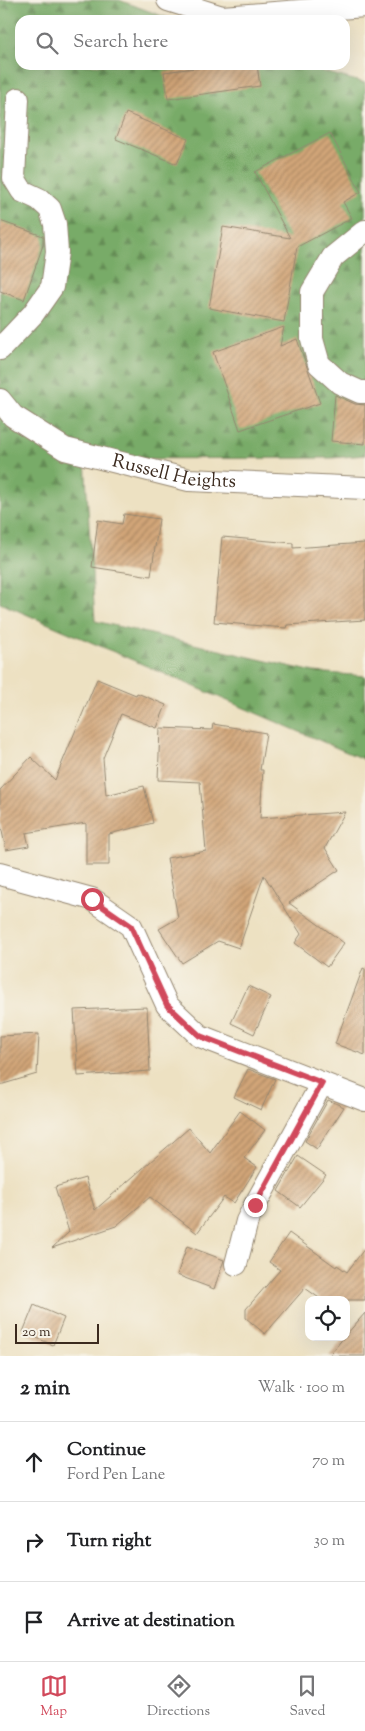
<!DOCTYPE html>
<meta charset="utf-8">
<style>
:root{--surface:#fff;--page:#f6f6f6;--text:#202124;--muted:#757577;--line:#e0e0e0;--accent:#d1495b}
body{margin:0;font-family:"Sorts Mill Goudy",serif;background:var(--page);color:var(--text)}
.controls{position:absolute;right:15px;bottom:15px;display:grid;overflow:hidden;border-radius:10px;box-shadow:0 5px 20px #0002}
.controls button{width:45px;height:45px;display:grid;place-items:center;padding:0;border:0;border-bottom:1px solid var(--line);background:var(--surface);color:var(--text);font:25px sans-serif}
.scale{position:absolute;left:15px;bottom:12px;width:84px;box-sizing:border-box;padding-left:5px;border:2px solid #3b2a1e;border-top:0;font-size:14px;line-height:18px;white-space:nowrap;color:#3b2a1e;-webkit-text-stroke:4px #f7f3e8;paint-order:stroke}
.stop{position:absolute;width:15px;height:15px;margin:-11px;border:4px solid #d1495b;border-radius:50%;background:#fff}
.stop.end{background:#d1495b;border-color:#fff;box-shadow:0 1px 5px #0008}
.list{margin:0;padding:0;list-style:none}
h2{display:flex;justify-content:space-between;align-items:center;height:65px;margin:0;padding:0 20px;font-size:21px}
h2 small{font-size:16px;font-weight:400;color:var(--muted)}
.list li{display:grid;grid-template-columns:32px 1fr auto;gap:15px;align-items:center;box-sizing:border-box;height:80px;padding:0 20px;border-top:1px solid var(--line)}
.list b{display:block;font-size:19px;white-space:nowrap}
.list p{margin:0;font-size:16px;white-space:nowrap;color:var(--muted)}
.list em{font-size:16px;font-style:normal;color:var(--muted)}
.icon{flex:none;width:28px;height:28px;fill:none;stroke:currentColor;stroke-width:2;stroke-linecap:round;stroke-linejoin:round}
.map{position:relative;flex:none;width:365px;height:1356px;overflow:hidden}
.search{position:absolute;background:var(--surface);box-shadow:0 5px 20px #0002;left:15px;right:15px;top:15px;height:55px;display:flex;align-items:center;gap:12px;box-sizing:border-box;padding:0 18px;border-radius:15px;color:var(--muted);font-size:19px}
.sheet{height:305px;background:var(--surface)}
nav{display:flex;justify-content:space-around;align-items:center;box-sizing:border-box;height:70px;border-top:1px solid var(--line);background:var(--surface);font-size:14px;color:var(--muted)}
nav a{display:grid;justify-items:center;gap:2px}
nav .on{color:var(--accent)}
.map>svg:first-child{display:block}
.forest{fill:url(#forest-firs);stroke:#5a6a42}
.building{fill:url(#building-hatch)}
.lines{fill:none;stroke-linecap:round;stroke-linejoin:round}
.minor-casing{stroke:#948670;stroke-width:24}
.minor{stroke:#fff;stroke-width:22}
.route{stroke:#d1495b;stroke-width:6}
.labels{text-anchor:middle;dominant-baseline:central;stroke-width:4.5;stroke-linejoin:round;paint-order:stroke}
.street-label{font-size:19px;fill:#3b2a1e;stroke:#f7f3e8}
</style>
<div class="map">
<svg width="365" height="1356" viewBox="0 0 365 1356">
<defs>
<pattern id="forest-firs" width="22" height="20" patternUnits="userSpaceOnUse" patternTransform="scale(1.25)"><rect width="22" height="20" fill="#78ab67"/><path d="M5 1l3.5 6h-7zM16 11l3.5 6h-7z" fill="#648b54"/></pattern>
<pattern id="building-hatch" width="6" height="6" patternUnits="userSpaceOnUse" patternTransform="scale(1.25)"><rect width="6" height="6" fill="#d1a578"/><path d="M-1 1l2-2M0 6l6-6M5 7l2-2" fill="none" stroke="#ab8762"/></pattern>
</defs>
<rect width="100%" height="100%" fill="#f7f3e8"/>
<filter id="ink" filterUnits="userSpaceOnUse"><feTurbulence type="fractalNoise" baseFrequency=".02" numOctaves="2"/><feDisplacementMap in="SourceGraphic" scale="10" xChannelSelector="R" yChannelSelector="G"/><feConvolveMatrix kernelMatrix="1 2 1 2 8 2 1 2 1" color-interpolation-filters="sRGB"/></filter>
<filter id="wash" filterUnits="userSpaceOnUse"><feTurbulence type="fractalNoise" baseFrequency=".0096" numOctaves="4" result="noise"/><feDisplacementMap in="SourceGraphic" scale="20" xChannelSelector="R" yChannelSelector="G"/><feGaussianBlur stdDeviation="1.12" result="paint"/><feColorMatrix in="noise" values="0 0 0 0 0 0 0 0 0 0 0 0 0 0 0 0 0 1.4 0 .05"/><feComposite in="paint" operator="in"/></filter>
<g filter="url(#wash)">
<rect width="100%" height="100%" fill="#ede1c2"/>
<polygon class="forest" points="0,0 119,0 173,20 20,20 20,65 298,65 365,83 365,455 332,458 85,459 95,621 314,672 365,676 365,760 0,603"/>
<g id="blocks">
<g class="building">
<polygon points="218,65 257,65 260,86 168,99 164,72"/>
<polygon points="126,113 188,139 177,164 116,139"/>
<polygon points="330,133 361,192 343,202 352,218 297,247 284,322 209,308 223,227 290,238 255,172"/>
<polygon points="0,221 43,236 43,245 24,300 0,291"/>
<polygon points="284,327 280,346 297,339 320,403 240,430 213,352"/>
<polygon points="335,395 355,404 365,405 365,444 331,441"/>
<polygon points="124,514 159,519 151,576 92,567 98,520 122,524"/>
<polygon points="222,537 293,543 293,548 365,543 365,620 287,625 286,628 214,622"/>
<polygon points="97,679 136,695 137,693 166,705 157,728 121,714 103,758 106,795 144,786 153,823 109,834 109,865 86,865 86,823 26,833 29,846 6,850 0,822 0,790 31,757 55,780"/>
<polygon points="213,724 266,733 260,770 263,770 260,818 345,812 325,848 339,870 289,903 344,943 327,967 295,943 301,934 264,875 239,948 218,941 182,963 159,929 178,918 167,858 206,851 200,782 158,780 160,728 212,730"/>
<polygon points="363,968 365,969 365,1055 335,1044"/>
<polygon points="248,986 271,997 254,1034 231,1023"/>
<polygon points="147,1007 150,1071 78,1076 74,1010"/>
<polygon points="39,1034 37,1074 0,1085 0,1036"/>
<polygon points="248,1069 275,1079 261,1110 234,1097"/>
<polygon points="328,1100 344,1107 317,1149 305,1141"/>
<polygon points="240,1111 265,1130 244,1158 257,1167 234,1203 224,1197 197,1233 150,1197 116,1226 52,1248 69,1232 55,1187 85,1178 95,1210 189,1128 210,1153"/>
<polygon points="298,1156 326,1175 300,1207 278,1191"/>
<polygon points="289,1233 336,1267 337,1265 347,1272 365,1248 365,1300 322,1300 305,1288 265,1334 246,1318 246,1309 280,1270 269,1262"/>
<polygon points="187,1246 224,1260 214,1289 177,1275"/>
<polygon points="34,1305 64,1318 53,1345 23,1332"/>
<polygon points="365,1313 365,1356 329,1356 344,1337 346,1337 346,1335"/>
</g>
</g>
</g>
<g filter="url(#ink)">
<use href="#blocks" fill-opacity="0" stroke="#948670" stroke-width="1"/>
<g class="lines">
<defs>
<g id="minor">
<polyline points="168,0 222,17 365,6"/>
<polyline points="365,231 333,257 312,292 312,339 319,364 340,383 360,392 365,392"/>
<polyline points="0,349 33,314 52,287 57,252 55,224 50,209 39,199 22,191 14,178 18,99"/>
<path id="s1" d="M0,400L13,416L65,449L189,480L365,488"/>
<polyline points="0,874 92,899 131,926 167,1005 200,1036 365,1100"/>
<polyline points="236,1264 247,1221 255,1205 322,1083"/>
</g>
</defs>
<use href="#minor" class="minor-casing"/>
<use href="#minor" class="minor"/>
</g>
</g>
<g class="lines" filter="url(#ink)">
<polyline class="route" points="92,899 131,926 167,1005 200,1036 322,1083 255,1205"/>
</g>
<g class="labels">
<g class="street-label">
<text stroke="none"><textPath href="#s1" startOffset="194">Russell Heights</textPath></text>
</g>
</g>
</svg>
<div class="controls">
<button><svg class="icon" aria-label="locate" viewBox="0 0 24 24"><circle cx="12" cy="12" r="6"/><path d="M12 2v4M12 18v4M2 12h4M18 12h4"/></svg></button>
</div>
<div class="scale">20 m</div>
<div class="stop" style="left:92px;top:899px"></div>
<div class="stop end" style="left:255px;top:1205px"></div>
<div class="search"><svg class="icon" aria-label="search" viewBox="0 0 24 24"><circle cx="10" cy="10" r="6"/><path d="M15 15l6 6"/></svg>Search here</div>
</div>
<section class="sheet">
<h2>2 min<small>Walk · 100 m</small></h2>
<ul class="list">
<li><svg class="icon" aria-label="ahead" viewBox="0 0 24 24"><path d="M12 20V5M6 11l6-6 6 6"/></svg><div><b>Continue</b><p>Ford Pen Lane</p></div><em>70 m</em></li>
<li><svg class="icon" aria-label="right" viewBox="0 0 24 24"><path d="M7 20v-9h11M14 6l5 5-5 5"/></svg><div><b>Turn right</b></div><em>30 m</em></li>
<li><svg class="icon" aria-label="arrive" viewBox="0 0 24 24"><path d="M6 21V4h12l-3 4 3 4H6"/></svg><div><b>Arrive at destination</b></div></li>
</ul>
</section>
<nav>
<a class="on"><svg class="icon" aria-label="map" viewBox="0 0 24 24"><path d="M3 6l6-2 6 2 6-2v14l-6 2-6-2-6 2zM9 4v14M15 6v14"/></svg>Map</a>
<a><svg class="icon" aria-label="directions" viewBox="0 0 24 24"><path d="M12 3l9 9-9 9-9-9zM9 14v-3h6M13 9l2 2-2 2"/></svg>Directions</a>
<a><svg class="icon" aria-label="saved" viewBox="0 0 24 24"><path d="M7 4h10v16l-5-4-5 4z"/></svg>Saved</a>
</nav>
